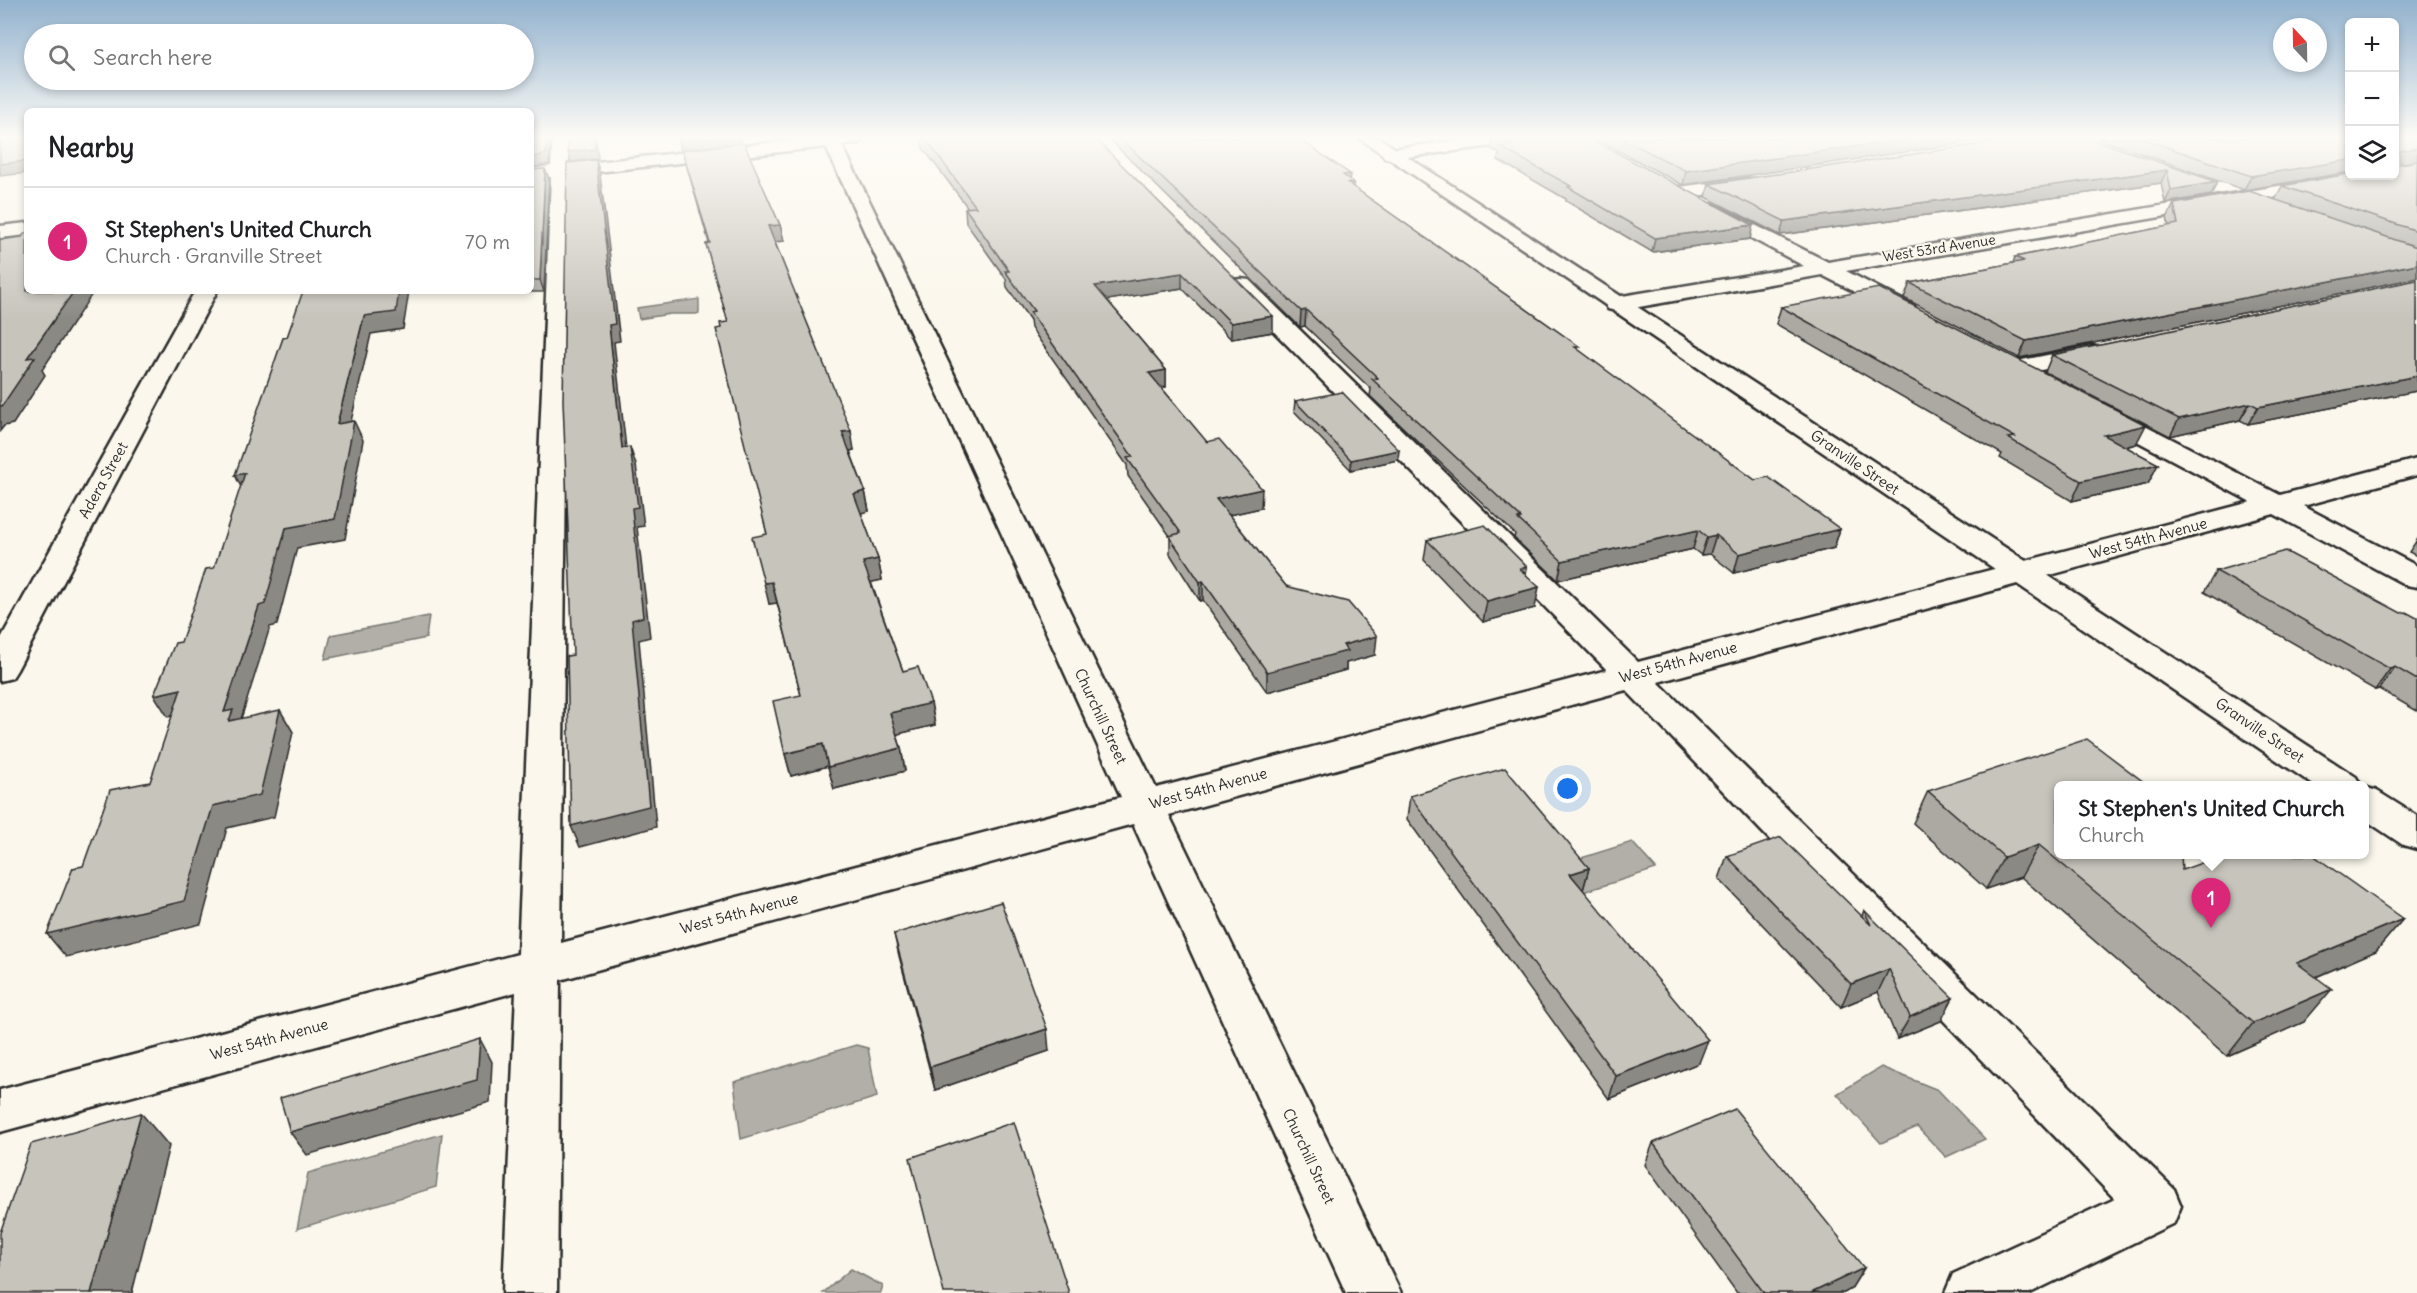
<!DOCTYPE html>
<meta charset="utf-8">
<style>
:root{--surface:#fff;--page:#f6f6f6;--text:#202124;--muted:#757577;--line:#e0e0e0;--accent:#db2777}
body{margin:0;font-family:Delius,sans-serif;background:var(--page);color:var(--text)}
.controls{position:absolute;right:18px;top:18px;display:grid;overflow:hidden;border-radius:9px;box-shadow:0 3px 9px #0003}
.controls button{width:54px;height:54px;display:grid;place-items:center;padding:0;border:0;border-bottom:2px solid var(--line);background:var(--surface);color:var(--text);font:30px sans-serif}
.compass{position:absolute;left:2273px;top:18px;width:54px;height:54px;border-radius:50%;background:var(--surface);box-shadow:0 3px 9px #0003;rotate:338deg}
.you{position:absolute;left:1568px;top:789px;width:21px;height:21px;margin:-15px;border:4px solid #fff;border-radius:50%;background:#1a73e8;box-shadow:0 0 0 9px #1a73e833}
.badge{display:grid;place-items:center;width:39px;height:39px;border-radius:50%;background:var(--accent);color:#fff;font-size:20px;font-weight:700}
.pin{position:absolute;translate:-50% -50px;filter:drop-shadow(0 2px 3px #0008)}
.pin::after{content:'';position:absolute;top:32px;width:21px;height:18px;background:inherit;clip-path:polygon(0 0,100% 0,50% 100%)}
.popup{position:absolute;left:2054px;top:781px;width:315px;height:78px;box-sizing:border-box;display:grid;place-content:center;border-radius:9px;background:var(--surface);filter:drop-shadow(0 2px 4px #0005);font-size:20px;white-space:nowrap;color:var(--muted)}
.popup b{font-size:22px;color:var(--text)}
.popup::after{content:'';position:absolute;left:50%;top:100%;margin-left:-12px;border:12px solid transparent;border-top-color:var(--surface)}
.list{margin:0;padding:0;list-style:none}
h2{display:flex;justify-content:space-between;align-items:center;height:78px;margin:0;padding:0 24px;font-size:26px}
h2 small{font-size:20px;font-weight:400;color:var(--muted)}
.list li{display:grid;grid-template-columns:39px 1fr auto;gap:18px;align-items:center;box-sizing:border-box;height:108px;padding:0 24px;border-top:2px solid var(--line)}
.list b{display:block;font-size:22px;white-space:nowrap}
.list p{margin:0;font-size:20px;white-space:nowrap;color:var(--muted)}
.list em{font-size:20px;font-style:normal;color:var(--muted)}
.icon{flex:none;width:33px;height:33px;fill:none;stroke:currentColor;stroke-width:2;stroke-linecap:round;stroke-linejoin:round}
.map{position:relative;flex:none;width:2417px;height:1293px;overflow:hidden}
.search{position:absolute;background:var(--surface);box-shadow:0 3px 9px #0003;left:24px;top:24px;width:510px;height:66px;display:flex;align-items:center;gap:15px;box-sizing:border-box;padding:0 21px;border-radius:33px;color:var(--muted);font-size:22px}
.panel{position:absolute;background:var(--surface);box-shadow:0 3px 9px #0003;left:24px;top:108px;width:510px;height:186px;border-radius:9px}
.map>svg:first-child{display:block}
.water{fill:#b1afa7;stroke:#7b7a75;stroke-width:1.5}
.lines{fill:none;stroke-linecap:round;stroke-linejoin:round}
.minor-casing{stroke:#2b2b2b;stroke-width:5}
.highway-casing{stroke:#2b2b2b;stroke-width:5}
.minor{fill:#fbf7ec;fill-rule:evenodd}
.highway{fill:#fbf7ec;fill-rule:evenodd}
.wall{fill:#aba9a2;stroke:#2b2b2b;stroke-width:1.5}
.shaded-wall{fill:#8b8984;stroke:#2b2b2b;stroke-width:1.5}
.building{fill:#c7c4bc;stroke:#2b2b2b;stroke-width:1.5}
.labels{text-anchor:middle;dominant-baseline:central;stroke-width:4.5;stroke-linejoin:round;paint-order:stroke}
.far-street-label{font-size:14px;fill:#2b2b2b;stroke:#fbf7ec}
.street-label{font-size:15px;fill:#2b2b2b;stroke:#fbf7ec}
</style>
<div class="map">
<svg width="2417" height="1293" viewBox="0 0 2417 1293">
<rect width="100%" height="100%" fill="#fbf7ec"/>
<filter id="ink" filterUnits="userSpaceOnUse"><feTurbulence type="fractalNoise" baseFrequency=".0167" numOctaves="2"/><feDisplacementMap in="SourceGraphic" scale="12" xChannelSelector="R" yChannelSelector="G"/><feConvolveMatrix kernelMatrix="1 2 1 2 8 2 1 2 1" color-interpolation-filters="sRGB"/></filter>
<g filter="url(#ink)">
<g class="water">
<polygon points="699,299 699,313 696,314 670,314 639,319 637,308"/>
<polygon points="429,616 426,638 325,659 331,635"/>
<polygon points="1632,842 1656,869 1561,899 1540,871"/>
<polygon points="856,1045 868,1048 877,1097 741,1139 734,1082"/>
<polygon points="1881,1067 1938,1090 1985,1139 1946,1157 1917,1127 1881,1143 1837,1094"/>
<polygon points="442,1134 436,1187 297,1229 308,1173"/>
<polygon points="851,1269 883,1286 881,1293 823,1293"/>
</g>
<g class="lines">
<defs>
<g id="minor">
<path d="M553,138H569V165L813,138H861L859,143L842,145L1156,788L1607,670L1233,290L1230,285L1233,280L1241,279L1249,280L1638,662L2251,502L2092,417L2088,412L2092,407L2101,404L2110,407L2280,495L2417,459V475L2303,506L2417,566V587L2406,585L2274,514L1658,682L2174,1189L2181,1206L2174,1223L2030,1293H1945L1953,1274L2115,1199L1626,690L1169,815L1401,1293H1346L1133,824L560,980L557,1293H503L516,992L0,1132V1090L518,954L551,177L531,179V169L551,166ZM826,147L1121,797L561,943L569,175Z"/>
<polygon points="1474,138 1525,138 1517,143 1391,159 1385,158 1382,154 1385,150 1391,149"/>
<polygon points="2350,174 2379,176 2376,180 2370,181 1846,271 1914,306 1917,311 1914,316 1906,318 1822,275 1616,311 1608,309 1605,304 1608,299 1616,297 1804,266 1706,214 1704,210 1706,206 1713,204 1828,262"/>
<polygon points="1746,178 1752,179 1755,183 1752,187 1679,199 1672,197 1670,193 1672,189 1679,187"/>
<polygon points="27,223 27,235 0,238 0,226"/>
<polygon points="195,291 217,291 17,670 12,678 0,681 0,640"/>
<polygon points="2092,346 2100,348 2104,353 2100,358 2016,375 2007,373 2004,368 2007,363"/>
</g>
<g id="highway">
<polygon points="1359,138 1379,138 2356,777 2361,786 2315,786"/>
<polygon points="2364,787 2377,791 2417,816 2417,849 2403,845 2364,819"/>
</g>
</defs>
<use href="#minor" class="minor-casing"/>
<use href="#highway" class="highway-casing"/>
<use href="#minor" class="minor"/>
<use href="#highway" class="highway"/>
</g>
<g class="wall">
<polygon points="678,138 740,138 741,144 780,225 784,241 775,242 854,450 850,451 865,491 869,511 861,513 878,559 882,580 871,582 903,671 931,703 935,725 897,734 901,748 905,771 834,789 828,766 791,776 785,754 801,695 777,603 769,604 767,534 721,328 728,322 706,244 709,243 682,150 681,150"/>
<polygon points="922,138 1095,138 1273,332 1231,339 1182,288 1107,300 1166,370 1166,387 1161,387 1261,508 1229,515 1286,586 1375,655 1346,663 1346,670 1267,692 1203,600 1200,601 1170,554 1170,536 1128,476 1127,465 1031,328 1030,320 1007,287 1006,279 966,223 965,208 968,208 923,148"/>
<polygon points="1108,138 1298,138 1349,180 1353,187 1755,480 1840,529 1834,548 1734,573 1710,554 1701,555 1693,549 1558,580 1514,538 1515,534 1370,396 1371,389 1305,326 1300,327"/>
<polygon points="1492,138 1589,138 1750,239 1652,252 1566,201 1566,199 1498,160 1499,153 1491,149"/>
<polygon points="1594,138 1999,138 1683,185"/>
<polygon points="2023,138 2217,182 2211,195 2165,203 2161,183 1780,235 1706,197 1709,184"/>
<polygon points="2097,138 2349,138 2244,190"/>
<polygon points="2394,138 2417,138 2417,161 2400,163 2400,164 2417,161 2417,278 2019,358 1904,298 1910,283 2013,263 2015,257 2169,226 2167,218 2174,204 2275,200 2282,186 2394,176"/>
<polygon points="545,169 549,179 544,292 509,292 509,291 531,291 531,170"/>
<polygon points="2417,280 2417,391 2248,424 2240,420 2170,436 2045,372 2052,355"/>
<polygon points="1781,307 2136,444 2126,447 2158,464 2148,484 2072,501 2000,458 2002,454 1776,324"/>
<polygon points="1295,401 1398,460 1351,470 1294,411"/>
<polygon points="1427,540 1527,567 1526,575 1535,608 1483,622 1424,560"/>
<polygon points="2417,540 2417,556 2409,552"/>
<polygon points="2216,571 2417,618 2417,711 2379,689 2375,690 2204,592"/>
<polygon points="1928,791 2182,870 2403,919 2376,951 2316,977 2304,1022 2227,1056 2021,877 1986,889 1913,823"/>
<polygon points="1410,796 1589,868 1583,890 1699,1063 1609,1099 1407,819"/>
<polygon points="1727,856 1862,916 1864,910 1941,1021 1897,1039 1878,992 1841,1007 1719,879"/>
<polygon points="894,934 1049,1051 935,1090 899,956"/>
<polygon points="1653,1143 1864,1268 1851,1289 1844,1293 1737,1293 1645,1165"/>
</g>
<g class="shaded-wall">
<polygon points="547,138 551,138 549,164 531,168 531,158"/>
<polygon points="594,138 596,138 598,159 571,162 568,152"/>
<polygon points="679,138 740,138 741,144 681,150"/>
<polygon points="1914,138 1999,138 1683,185 1686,171"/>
<polygon points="2417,148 2417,161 2394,164 2400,151"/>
<polygon points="596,160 600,174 620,341 614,342 628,466 622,448 609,325"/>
<polygon points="2349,160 2349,172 2244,190 2251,176"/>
<polygon points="27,161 27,173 0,176 0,164"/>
<polygon points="545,169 549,179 544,292 540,280"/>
<polygon points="2167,170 2161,183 1780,235 1784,221"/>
<polygon points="1350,174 1349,183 1354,183 1353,196 1343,175"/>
<polygon points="2217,182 2211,195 2165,203 2171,190"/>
<polygon points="780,225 784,241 772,242 768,226"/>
<polygon points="1753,225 1750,239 1652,252 1655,238"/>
<polygon points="2417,264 2417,278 2019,358 2026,341"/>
<polygon points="1182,273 1182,288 1096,302 1095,286"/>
<polygon points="74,291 94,291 42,370 45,375 13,424 4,426 0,431 0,406 27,358"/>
<polygon points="399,291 409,291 403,329 371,334 346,443 337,424 364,316"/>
<polygon points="1306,310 1305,326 1300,327 1301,311"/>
<polygon points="1273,316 1273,332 1231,339 1231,323"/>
<polygon points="1166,370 1166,387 1150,390 1149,373"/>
<polygon points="2417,376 2417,391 2248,424 2258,407"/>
<polygon points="2250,403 2240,420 2170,436 2179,419"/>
<polygon points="354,421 363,440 345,539 297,548 277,625 270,627 240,722 242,743 224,712 259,606 286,528"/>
<polygon points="2146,425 2136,444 2095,454 2104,435"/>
<polygon points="851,431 854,450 846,452 842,432"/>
<polygon points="630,447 636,465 644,526 637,527 650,637 639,640 656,827 580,847 571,826 632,620"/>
<polygon points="1399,450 1398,460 1351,470 1351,460"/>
<polygon points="2158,464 2148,484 2072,501 2081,481"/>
<polygon points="245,473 245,495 235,475"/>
<polygon points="1262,489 1261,508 1216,518 1216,499"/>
<polygon points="865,491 869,511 857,514 854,494"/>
<polygon points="1840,529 1834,548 1734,573 1739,554"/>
<polygon points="1698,530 1693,549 1558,580 1562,561"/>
<polygon points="1716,535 1710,554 1701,555 1707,537"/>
<polygon points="878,559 882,580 868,583 863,562"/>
<polygon points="1527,567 1524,588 1520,569"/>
<polygon points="1203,581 1203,600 1200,601 1200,582"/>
<polygon points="772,582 777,603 769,604 764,583"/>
<polygon points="1539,587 1535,608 1483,622 1487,601"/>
<polygon points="1377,636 1375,655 1346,663 1346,670 1267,692 1267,672 1343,645"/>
<polygon points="2395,667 2379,689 2375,690 2390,669"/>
<polygon points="181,689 195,711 168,717 154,695"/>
<polygon points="931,703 935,725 894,735 890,713"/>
<polygon points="280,710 293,732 274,817 227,828 201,924 66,957 47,934 213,806"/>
<polygon points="823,744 828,766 791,776 785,754"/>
<polygon points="901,748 905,771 834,789 828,767"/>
<polygon points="2039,845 2021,877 1986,889 2004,857"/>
<polygon points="1589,868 1583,890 1570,874"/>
<polygon points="2403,919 2376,951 2271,996 2297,963"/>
<polygon points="1889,969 1878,992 1841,1007 1851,984"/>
<polygon points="2332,989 2304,1022 2227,1056 2253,1023"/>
<polygon points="1953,998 1941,1021 1897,1039 1910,1017"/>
<polygon points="1047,1029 1049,1051 935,1090 930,1067"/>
<polygon points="480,1039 492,1062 490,1102 307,1155 290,1132"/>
<polygon points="1708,1040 1699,1063 1609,1099 1616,1076"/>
<polygon points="141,1113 169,1146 132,1293 91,1293"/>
<polygon points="1864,1268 1851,1289 1844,1293 1811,1293"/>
</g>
<g class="building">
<polygon points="0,138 27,138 27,161 0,164"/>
<polygon points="531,138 547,138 546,154 531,158"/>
<polygon points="568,138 594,138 595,149 568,152"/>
<polygon points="925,138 1095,138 1273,316 1231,323 1182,273 1095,286 1166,370 1149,373 1207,442 1219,439 1262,489 1216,499 1286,586 1348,602 1377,636 1343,645 1347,651 1267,672 1203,581 1200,582 1169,536 1181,533 1127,458 1133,457 1030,312 1034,311 1005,271 1009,271 965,208 976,207"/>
<polygon points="1120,138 1298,138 1350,174 1343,175 1354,183 1348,183 1580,347 1575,347 1755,480 1768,477 1840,529 1739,554 1716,535 1707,537 1698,530 1562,561 1518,519 1521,518 1372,379 1378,378 1306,310 1301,311"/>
<polygon points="1499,138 1589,138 1753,225 1655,238 1568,187 1571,186 1500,147 1513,145"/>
<polygon points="1621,138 1914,138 1686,171"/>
<polygon points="2023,138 2089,138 2217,182 2171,190 2167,170 1784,221 1709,184"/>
<polygon points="2140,138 2349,138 2349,160 2251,176"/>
<polygon points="2394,138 2417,138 2417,148 2400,151 2400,164 2417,161 2417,231 2282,186 2349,174 2349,176 2394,176"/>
<polygon points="744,143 780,225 768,226 851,431 842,432 865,491 854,494 878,559 863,562 903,671 918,667 931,703 890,713 901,748 828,767 823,744 785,754 773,701 801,695 772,582 764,583 752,537 767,534 716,329 721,328 720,323 728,322 706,244 710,243 682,150"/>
<polygon points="596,160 615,324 609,325 622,448 630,447 638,507 632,508 643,617 632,620 649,806 571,826 567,656 573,655 563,401 567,163"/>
<polygon points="545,169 540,280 531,280 531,170"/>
<polygon points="2249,191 2417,247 2417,264 2026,341 1910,283 2024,261 2015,257 2178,224 2174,204"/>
<polygon points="25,233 27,233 27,291 74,291 27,358 35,357 2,406 0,406 0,240 22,237"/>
<polygon points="2417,280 2417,376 2258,407 2250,403 2179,419 2052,355"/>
<polygon points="1879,288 2146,425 2104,435 2158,464 2081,481 2008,438 2015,437 1781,307"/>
<polygon points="303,291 399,291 396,312 364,316 337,424 354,421 335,519 286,528 265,604 259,606 224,712 233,710 229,721 280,710 260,795 213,806 184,901 47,934 73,868 83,866 110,790 150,782 181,689 154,695 175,643 181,642 206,569 214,568 245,473 235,475 283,338 287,337"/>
<polygon points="1342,392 1399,450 1351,460 1295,401"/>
<polygon points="1485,525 1527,567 1520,569 1539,587 1487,601 1427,540"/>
<polygon points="2285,551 2401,613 2406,612 2417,618 2417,680 2395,667 2390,669 2216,571"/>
<polygon points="2087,739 2149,786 2058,786 2058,855 2181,855 2182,870 2224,855 2313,855 2403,919 2297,963 2332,989 2253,1023 2039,845 2004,857 1928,791"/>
<polygon points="1505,768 1589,868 1570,874 1708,1040 1616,1076 1410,796"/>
<polygon points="1781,837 1871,925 1864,910 1953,998 1910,1017 1889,969 1851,984 1727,856"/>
<polygon points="1001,902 1047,1029 930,1067 894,934"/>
<polygon points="480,1039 477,1080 290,1132 280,1098"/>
<polygon points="1735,1109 1864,1268 1811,1293 1764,1293 1653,1143"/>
<polygon points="141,1113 91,1293 0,1293 0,1233 31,1144"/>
<polygon points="1014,1122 1069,1293 944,1293 910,1158"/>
</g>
</g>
<linearGradient id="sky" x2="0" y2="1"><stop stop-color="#92b2ce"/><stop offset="0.43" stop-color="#fdfbf6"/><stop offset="1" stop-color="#fdfbf6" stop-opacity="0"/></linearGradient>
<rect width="2417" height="319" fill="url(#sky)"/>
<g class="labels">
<g class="far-street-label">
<text transform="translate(1939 248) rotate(-9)">West 53rd Avenue</text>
</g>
<g class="street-label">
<text transform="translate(1855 462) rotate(34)">Granville Street</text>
<text transform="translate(103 480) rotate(-61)">Adera Street</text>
<text transform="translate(2148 538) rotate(-15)">West 54th Avenue</text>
<text transform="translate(1678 662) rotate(-15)">West 54th Avenue</text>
<text transform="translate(1101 716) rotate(65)">Churchill Street</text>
<text transform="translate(2260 730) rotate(34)">Granville Street</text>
<text transform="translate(1208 788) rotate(-15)">West 54th Avenue</text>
<text transform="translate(739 913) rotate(-15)">West 54th Avenue</text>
<text transform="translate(269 1039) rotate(-15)">West 54th Avenue</text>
<text transform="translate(1309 1156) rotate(65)">Churchill Street</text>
</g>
</g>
</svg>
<div class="controls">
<button>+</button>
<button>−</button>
<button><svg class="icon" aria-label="layers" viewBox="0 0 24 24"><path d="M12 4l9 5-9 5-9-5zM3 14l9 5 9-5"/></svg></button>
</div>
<svg class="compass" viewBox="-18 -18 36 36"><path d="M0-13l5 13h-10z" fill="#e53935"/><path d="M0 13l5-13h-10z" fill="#757577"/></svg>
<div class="you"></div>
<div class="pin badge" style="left:2211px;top:928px">1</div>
<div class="popup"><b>St Stephen's United Church</b>Church</div>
<div class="search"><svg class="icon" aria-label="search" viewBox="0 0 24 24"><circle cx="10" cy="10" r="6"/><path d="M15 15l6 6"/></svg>Search here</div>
<section class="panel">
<h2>Nearby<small></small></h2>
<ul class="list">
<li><span class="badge">1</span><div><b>St Stephen's United Church</b><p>Church · Granville Street</p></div><em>70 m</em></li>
</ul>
</section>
</div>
